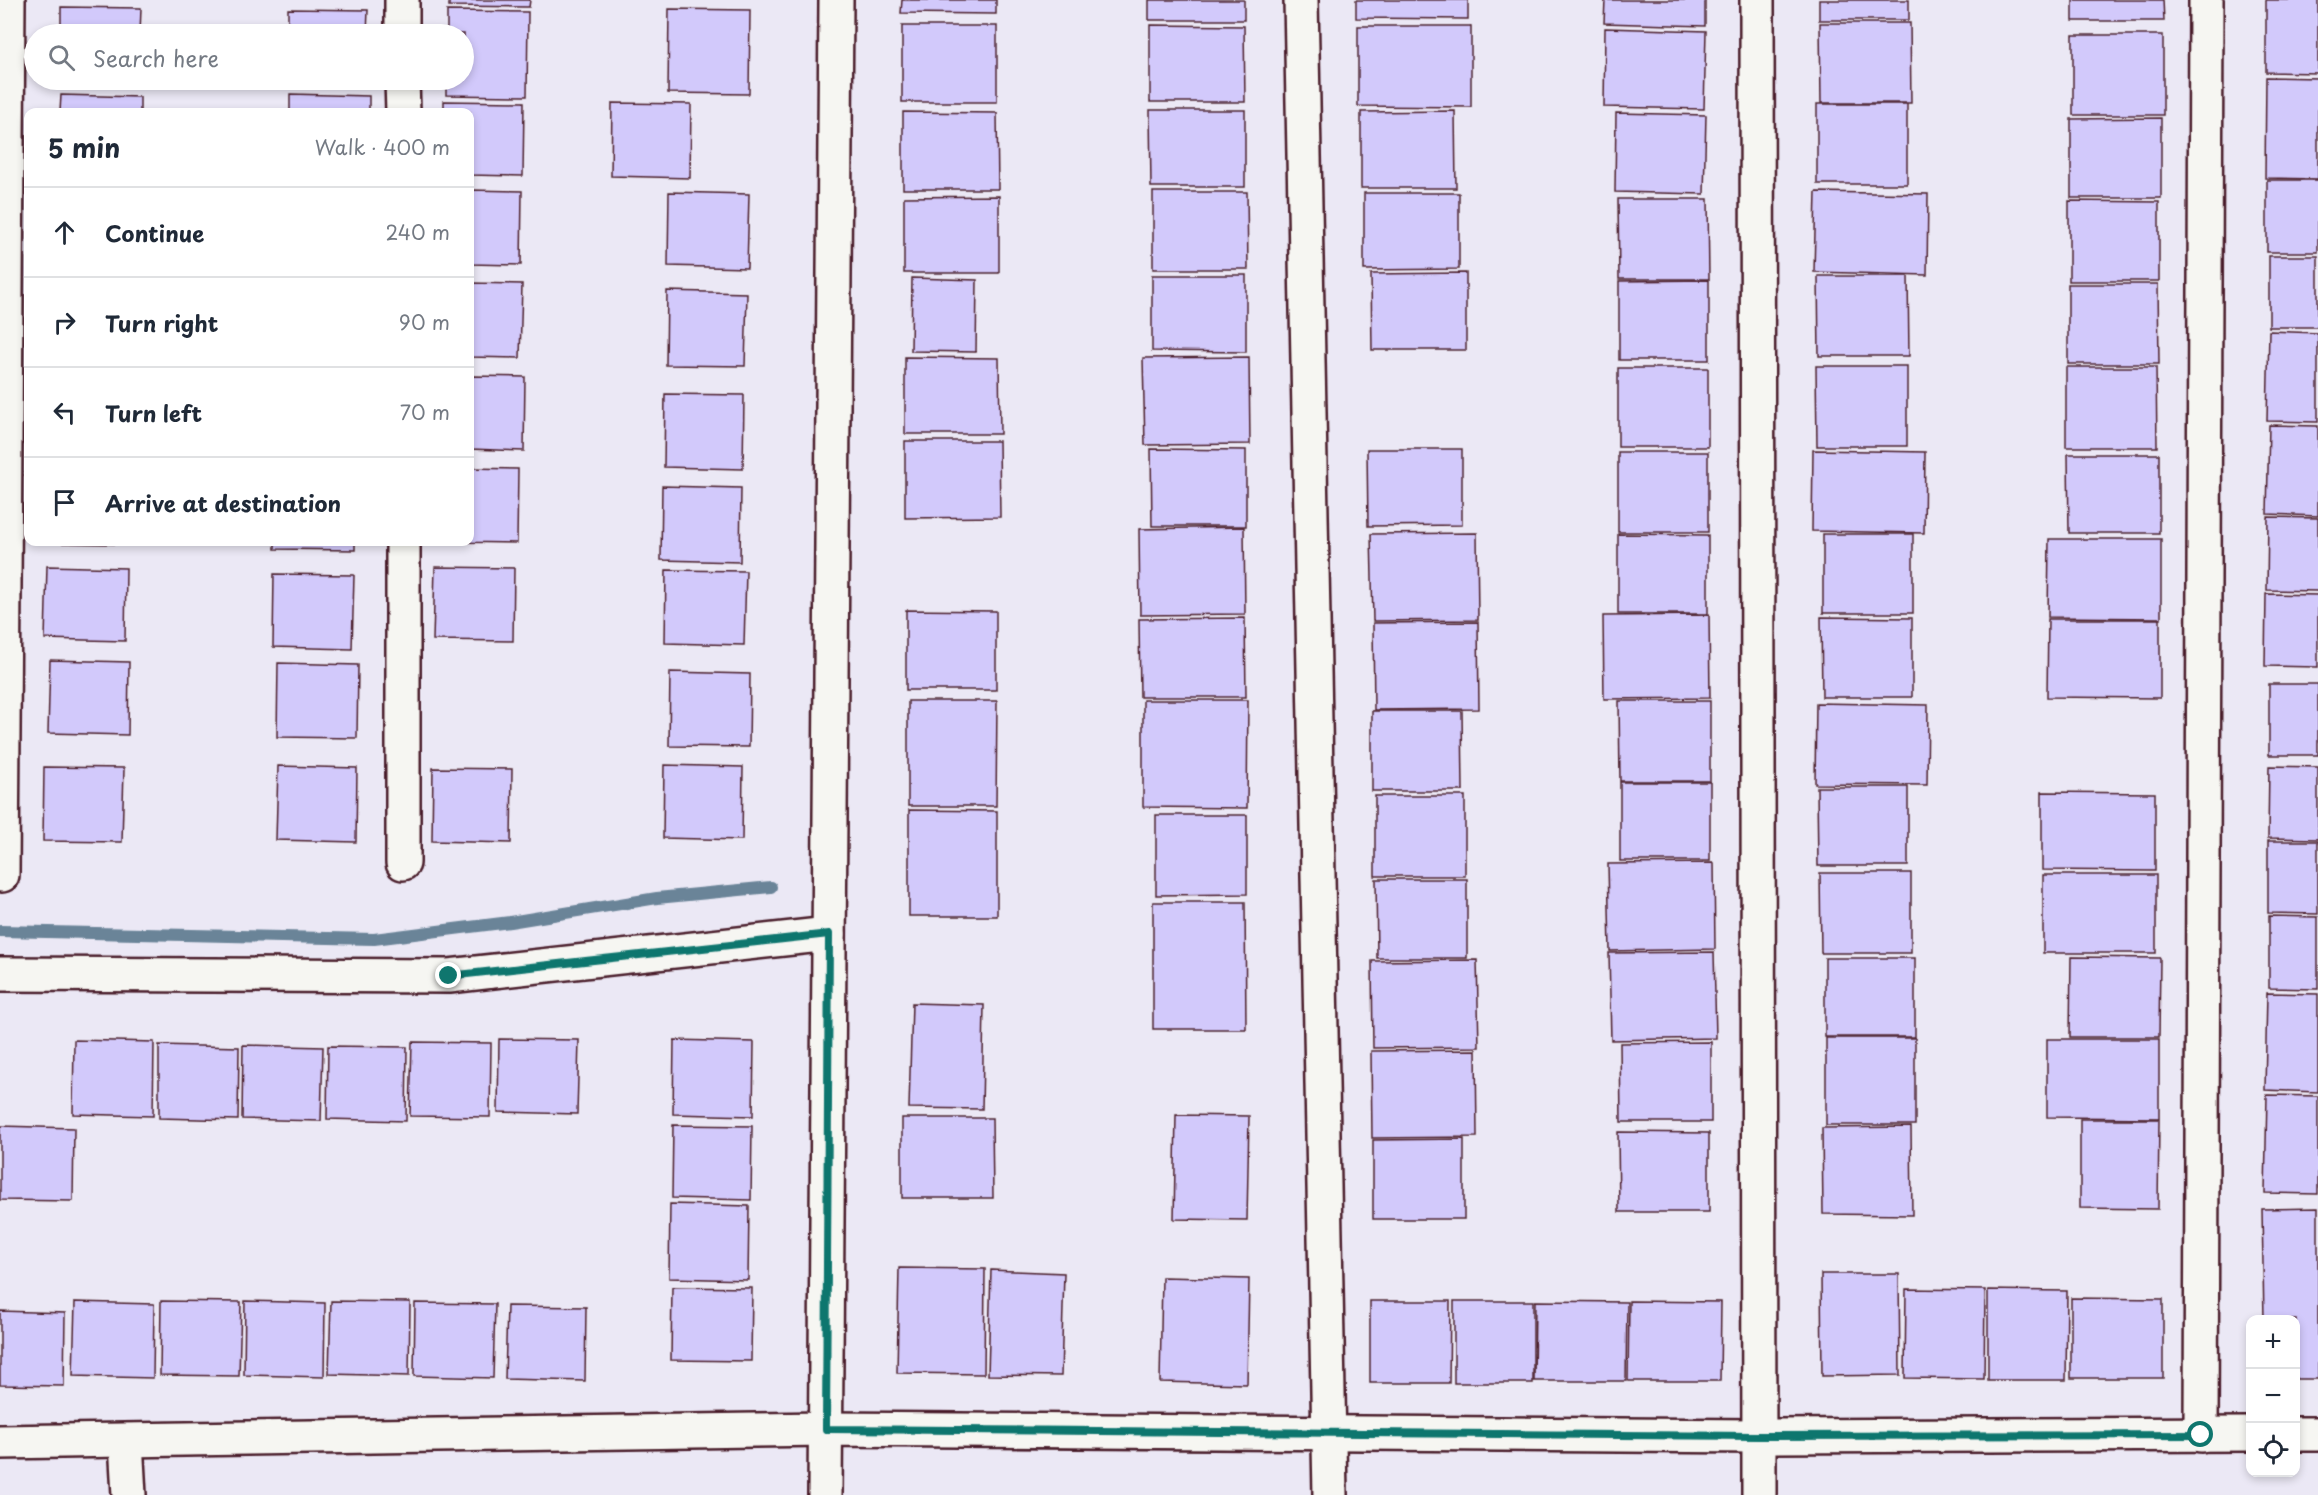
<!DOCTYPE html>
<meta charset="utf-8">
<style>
:root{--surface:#fff;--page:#f6f6f7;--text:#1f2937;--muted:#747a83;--line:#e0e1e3}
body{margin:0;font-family:"Playpen Sans",sans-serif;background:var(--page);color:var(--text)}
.controls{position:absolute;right:18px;bottom:18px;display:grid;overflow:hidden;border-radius:12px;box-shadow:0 3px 9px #0003}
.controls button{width:54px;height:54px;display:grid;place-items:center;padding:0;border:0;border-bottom:2px solid var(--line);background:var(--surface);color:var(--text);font:30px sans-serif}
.stop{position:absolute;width:18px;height:18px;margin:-14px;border:4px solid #0f766e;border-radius:50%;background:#fff}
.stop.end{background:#0f766e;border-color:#fff;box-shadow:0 2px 6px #0008}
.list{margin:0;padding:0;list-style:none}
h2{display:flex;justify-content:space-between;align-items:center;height:78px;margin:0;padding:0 24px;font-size:26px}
h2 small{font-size:20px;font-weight:400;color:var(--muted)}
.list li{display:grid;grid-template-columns:39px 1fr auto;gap:18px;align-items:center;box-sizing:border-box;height:90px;padding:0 24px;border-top:2px solid var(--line)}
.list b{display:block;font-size:22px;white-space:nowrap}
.list em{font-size:20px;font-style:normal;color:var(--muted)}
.icon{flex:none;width:33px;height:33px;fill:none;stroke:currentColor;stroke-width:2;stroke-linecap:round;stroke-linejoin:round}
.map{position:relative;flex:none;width:2318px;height:1495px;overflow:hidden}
.search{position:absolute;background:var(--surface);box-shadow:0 3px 9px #0003;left:24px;top:24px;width:450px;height:66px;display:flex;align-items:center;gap:15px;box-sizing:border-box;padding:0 21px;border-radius:33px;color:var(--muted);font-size:22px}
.panel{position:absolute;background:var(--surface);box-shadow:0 3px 9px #0003;left:24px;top:108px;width:450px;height:438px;border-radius:12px}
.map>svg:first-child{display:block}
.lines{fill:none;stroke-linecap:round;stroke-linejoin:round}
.stream{stroke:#6a8498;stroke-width:12}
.building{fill:#d2c9fb;stroke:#4a1f2b;stroke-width:1.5}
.minor-casing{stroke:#4a1f2b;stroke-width:38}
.minor{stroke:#f6f6f2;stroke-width:33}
.route{stroke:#0f766e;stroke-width:8}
</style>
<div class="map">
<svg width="2318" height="1495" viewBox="0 0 2318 1495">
<rect width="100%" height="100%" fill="#ebe8f5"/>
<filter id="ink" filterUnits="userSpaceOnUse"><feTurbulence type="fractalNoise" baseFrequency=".0167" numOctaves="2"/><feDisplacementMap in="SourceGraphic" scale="12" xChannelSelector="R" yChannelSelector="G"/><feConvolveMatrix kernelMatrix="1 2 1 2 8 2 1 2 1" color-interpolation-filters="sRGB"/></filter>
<g filter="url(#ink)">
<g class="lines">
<polyline class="stream" points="0,931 374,939 510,922 657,898 771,887"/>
</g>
<g class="building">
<polygon points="449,0 530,0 529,7 449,6"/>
<polygon points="902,0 996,0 996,14 901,13"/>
<rect x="1149" y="0" width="95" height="20"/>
<polygon points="1356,0 1468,0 1468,19 1356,18"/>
<polygon points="1605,0 1705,0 1705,26 1604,23"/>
<rect x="1819" y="0" width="90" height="20"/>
<polygon points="2073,0 2163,0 2164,21 2073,21"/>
<polygon points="2266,0 2318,0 2318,73 2266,72"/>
<polygon points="61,7 141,8 140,34 61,34"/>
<polygon points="288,9 368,10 367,34 288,34"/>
<polygon points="669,9 750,10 749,94 668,93"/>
<polygon points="447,11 528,12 527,96 446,95 446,80 464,80 464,34 447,34"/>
<polygon points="1820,23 1910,23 1911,103 1821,103"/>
<polygon points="1150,25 1244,26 1245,102 1150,102"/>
<rect x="902" y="26" width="95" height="76"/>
<polygon points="1358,26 1471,26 1471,107 1358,106"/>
<polygon points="1605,28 1706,31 1704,109 1604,107"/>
<rect x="2073" y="35" width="90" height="80"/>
<polygon points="2266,77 2318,78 2318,179 2265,178"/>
<polygon points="60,80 139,80 139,81"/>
<polygon points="287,80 367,80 367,84 287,82"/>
<polygon points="290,94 369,96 369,112 290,112"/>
<polygon points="61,95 140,97 140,112 60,112"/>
<polygon points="444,101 524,102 523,176 470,175 470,112 444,112"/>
<polygon points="612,103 691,104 690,178 611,176"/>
<rect x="1817" y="104" width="90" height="80"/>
<polygon points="1150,110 1245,110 1245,187 1151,187"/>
<polygon points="1455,111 1456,188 1361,188 1361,112"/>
<polygon points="903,112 997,113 998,189 903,189"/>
<polygon points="1616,113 1706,115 1704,194 1615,192"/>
<polygon points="2161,118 2161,198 2071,198 2071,119"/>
<rect x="2267" y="180" width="51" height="72"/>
<polygon points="470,190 522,191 521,265 470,264"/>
<polygon points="669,192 749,194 747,268 668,266"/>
<polygon points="1153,192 1247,192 1248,269 1153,269"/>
<polygon points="1816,192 1928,194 1927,275 1814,272"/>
<polygon points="1364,193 1459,193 1459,269 1364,270"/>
<polygon points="999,196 999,273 904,273 904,197"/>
<polygon points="1618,199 1708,199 1709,279 1619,279"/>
<polygon points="2069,201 2159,202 2159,281 2069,281"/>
<rect x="2269" y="256" width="49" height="71"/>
<polygon points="1466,273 1466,350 1372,350 1371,274"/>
<polygon points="1152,275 1246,275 1246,352 1152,351"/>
<polygon points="1818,276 1908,276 1909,356 1819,356"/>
<polygon points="912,278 977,280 976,352 911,351"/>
<polygon points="1709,280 1709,360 1619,360 1619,281"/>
<polygon points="470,283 522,284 520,358 470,357"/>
<polygon points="2068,284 2158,284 2159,364 2068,364"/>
<polygon points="667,291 747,293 745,366 666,365"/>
<polygon points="2269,331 2318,333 2318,422 2267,421"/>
<polygon points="905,357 999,358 1000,434 905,434"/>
<polygon points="1249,357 1250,444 1145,445 1143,358"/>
<polygon points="1816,366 1907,366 1907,446 1817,446"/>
<polygon points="2066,367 2156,367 2157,447 2066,447"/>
<rect x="1618" y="368" width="90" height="79"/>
<polygon points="470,376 525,377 524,451 470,449"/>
<polygon points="665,394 744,395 743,469 664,467"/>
<polygon points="2269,425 2318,426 2318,516 2267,514"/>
<polygon points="905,441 999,441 1000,517 905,518"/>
<polygon points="1151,449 1246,450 1246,526 1152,526"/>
<polygon points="1367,449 1462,449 1462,525 1368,526"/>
<polygon points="1813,450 1925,452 1924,533 1812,531"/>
<rect x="1618" y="452" width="90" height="80"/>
<polygon points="2068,454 2159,454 2159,533 2069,533"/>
<polygon points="470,468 518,469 517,543 453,542 470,542"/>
<polygon points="662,486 741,488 740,562 661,560"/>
<polygon points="2268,517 2318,518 2318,591 2267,590"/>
<polygon points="1244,527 1245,614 1140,615 1139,529"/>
<polygon points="1477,533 1478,620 1373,621 1371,534"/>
<polygon points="1618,534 1708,535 1708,614 1618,614"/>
<rect x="1823" y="534" width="90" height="79"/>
<polygon points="2049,539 2161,539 2161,618 2048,617"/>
<polygon points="49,542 129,542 129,544 49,543"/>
<polygon points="275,542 355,542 355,550 275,549"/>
<polygon points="47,566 126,568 125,641 45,639"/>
<polygon points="435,567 514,568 513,641 433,640"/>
<polygon points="666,570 746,571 744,645 665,643"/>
<polygon points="274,574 354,575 352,649 273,647"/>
<polygon points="2266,594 2318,595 2318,667 2265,666"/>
<polygon points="906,610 996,611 996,690 906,690"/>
<polygon points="1709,615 1710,698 1604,699 1603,616"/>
<polygon points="1821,617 1912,618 1912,697 1822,697"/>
<polygon points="1245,618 1246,697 1140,697 1139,619"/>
<polygon points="2048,619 2160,619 2160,698 2047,697"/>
<polygon points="1478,622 1479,709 1374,710 1373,623"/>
<polygon points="50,660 129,662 128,735 48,733"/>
<polygon points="278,663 358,665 357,738 277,737"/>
<polygon points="670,672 750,674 749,747 669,746"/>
<rect x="2269" y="684" width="49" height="71"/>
<polygon points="1143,700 1248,700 1247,808 1143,807"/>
<polygon points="908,701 997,701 996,806 908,806"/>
<polygon points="1619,701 1710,701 1710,781 1620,781"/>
<polygon points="1816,703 1928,705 1927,785 1815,784"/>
<polygon points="1372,711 1462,711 1463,791 1372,791"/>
<polygon points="664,765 743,767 742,840 663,838"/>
<polygon points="278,766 357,768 356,842 276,840"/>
<polygon points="2269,766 2318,767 2318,839 2268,838"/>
<polygon points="44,767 124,768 122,842 43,841"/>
<polygon points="433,768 512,769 511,843 432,841"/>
<rect x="1620" y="782" width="90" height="79"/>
<polygon points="1817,787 1908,787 1908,866 1818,866"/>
<polygon points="2042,792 2155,793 2155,871 2042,870"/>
<rect x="1375" y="796" width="90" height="80"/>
<polygon points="909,810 997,811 997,916 909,916"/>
<polygon points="1156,815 1247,815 1247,894 1156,895"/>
<polygon points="2268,841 2318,841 2318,914 2268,913"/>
<polygon points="1714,863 1715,949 1610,951 1608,864"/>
<polygon points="1820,873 1911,873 1911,953 1821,953"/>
<rect x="2043" y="875" width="113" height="78"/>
<polygon points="1376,879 1467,879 1467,958 1377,958"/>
<polygon points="1153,902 1245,902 1246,1029 1153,1029"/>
<polygon points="2269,916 2318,917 2318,989 2269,988"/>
<polygon points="1714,952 1716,1038 1611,1040 1609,953"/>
<polygon points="2071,957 2160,958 2159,1037 2070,1037"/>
<rect x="1825" y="958" width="90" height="79"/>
<polygon points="1477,960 1479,1047 1373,1048 1372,961"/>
<polygon points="2267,993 2318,994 2318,1092 2265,1090"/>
<polygon points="912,1003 984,1005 982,1109 909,1108"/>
<rect x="1826" y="1038" width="89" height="87"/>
<polygon points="499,1039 579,1040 577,1114 498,1112"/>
<polygon points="2047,1039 2159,1039 2159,1118 2047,1117"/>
<polygon points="74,1040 154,1042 153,1116 73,1114"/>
<polygon points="674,1040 754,1042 753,1116 673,1114"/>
<polygon points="412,1042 491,1043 490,1117 410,1116"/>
<polygon points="1711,1042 1711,1122 1621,1122 1620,1043"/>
<polygon points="159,1045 239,1047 238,1120 159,1118"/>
<polygon points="243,1045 323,1047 321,1121 242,1119"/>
<polygon points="328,1046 407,1047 406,1121 327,1119"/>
<polygon points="1476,1050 1477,1137 1372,1138 1371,1051"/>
<polygon points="2267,1095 2318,1096 2318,1194 2265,1193"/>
<polygon points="1176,1115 1249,1116 1247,1220 1174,1219"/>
<polygon points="902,1118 992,1118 993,1198 902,1198"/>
<polygon points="2080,1119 2159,1119 2158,1209 2080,1208"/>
<polygon points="673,1125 752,1126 751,1200 672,1198"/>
<polygon points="0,1126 74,1128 73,1201 0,1200"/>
<polygon points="1911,1127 1912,1215 1823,1214 1822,1128"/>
<polygon points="1618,1132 1709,1133 1709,1212 1619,1212"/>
<polygon points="1464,1139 1464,1219 1373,1219 1373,1140"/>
<polygon points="670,1204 749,1206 748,1280 669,1278"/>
<polygon points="2318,1208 2318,1379 2296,1379 2296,1320 2264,1320 2262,1209"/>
<polygon points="899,1268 985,1269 984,1374 897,1373"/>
<polygon points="991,1270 1064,1273 1061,1376 988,1375"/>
<polygon points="1821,1274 1899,1274 1900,1375 1822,1376"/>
<polygon points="1162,1277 1249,1279 1247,1384 1160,1382"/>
<polygon points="672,1287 752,1288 751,1361 671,1360"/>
<polygon points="1906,1289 1985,1290 1984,1379 1905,1378"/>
<polygon points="1988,1290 2067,1291 2066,1380 1988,1380"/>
<polygon points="2071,1298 2163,1299 2163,1378 2071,1378"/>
<polygon points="161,1301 241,1302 239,1376 160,1375"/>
<polygon points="245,1301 325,1303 324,1377 244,1375"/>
<polygon points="331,1301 410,1302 409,1376 329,1374"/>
<polygon points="1370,1301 1450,1301 1449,1383 1370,1383"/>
<rect x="1454" y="1301" width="79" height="82"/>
<polygon points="1535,1301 1627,1302 1626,1381 1534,1381"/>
<polygon points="1629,1301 1721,1302 1720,1381 1628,1381"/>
<polygon points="75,1302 154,1304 153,1378 73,1376"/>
<polygon points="415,1303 495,1304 493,1378 414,1376"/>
<polygon points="507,1306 586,1307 585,1381 505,1379"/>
<polygon points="0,1311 65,1313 64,1386 0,1385"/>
</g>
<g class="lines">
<defs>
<g id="minor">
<polyline points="402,0 402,34"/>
<polyline points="1301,0 1330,1495"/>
<polyline points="1757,0 1759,1495"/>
<polyline points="402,80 403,112"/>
<polyline points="403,542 403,863"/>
<polyline points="2,875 8,0"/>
<polyline points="0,974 449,976 829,934"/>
<polyline points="2296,1434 2318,1434"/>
<polyline points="2201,1435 2206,0"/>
<polyline points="126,1441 129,1495"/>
<polyline points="0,1442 826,1429 1758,1436 2250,1434"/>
<polyline points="825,1495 836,0"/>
</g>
</defs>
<use href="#minor" class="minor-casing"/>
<use href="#minor" class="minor"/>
</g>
</g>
<g class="lines" filter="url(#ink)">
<polyline class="route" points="449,976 829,934 826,1429 1758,1436 2201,1435"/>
</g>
</svg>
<div class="controls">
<button>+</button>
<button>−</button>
<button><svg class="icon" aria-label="locate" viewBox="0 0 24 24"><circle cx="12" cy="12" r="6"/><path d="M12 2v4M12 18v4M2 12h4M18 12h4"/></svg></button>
</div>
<div class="stop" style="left:2201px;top:1435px"></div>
<div class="stop end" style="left:449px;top:976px"></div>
<div class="search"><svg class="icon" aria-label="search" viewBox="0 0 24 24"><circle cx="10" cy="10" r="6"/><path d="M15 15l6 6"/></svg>Search here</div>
<section class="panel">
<h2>5 min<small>Walk · 400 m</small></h2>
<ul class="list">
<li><svg class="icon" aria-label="ahead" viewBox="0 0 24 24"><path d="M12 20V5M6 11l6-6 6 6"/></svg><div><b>Continue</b></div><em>240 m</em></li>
<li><svg class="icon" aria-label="right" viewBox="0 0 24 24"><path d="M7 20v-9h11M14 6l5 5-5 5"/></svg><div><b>Turn right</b></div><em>90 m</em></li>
<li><svg class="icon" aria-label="left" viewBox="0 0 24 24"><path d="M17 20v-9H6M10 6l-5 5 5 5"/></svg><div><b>Turn left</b></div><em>70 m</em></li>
<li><svg class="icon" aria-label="arrive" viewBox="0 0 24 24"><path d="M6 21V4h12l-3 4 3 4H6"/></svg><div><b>Arrive at destination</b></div></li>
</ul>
</section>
</div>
